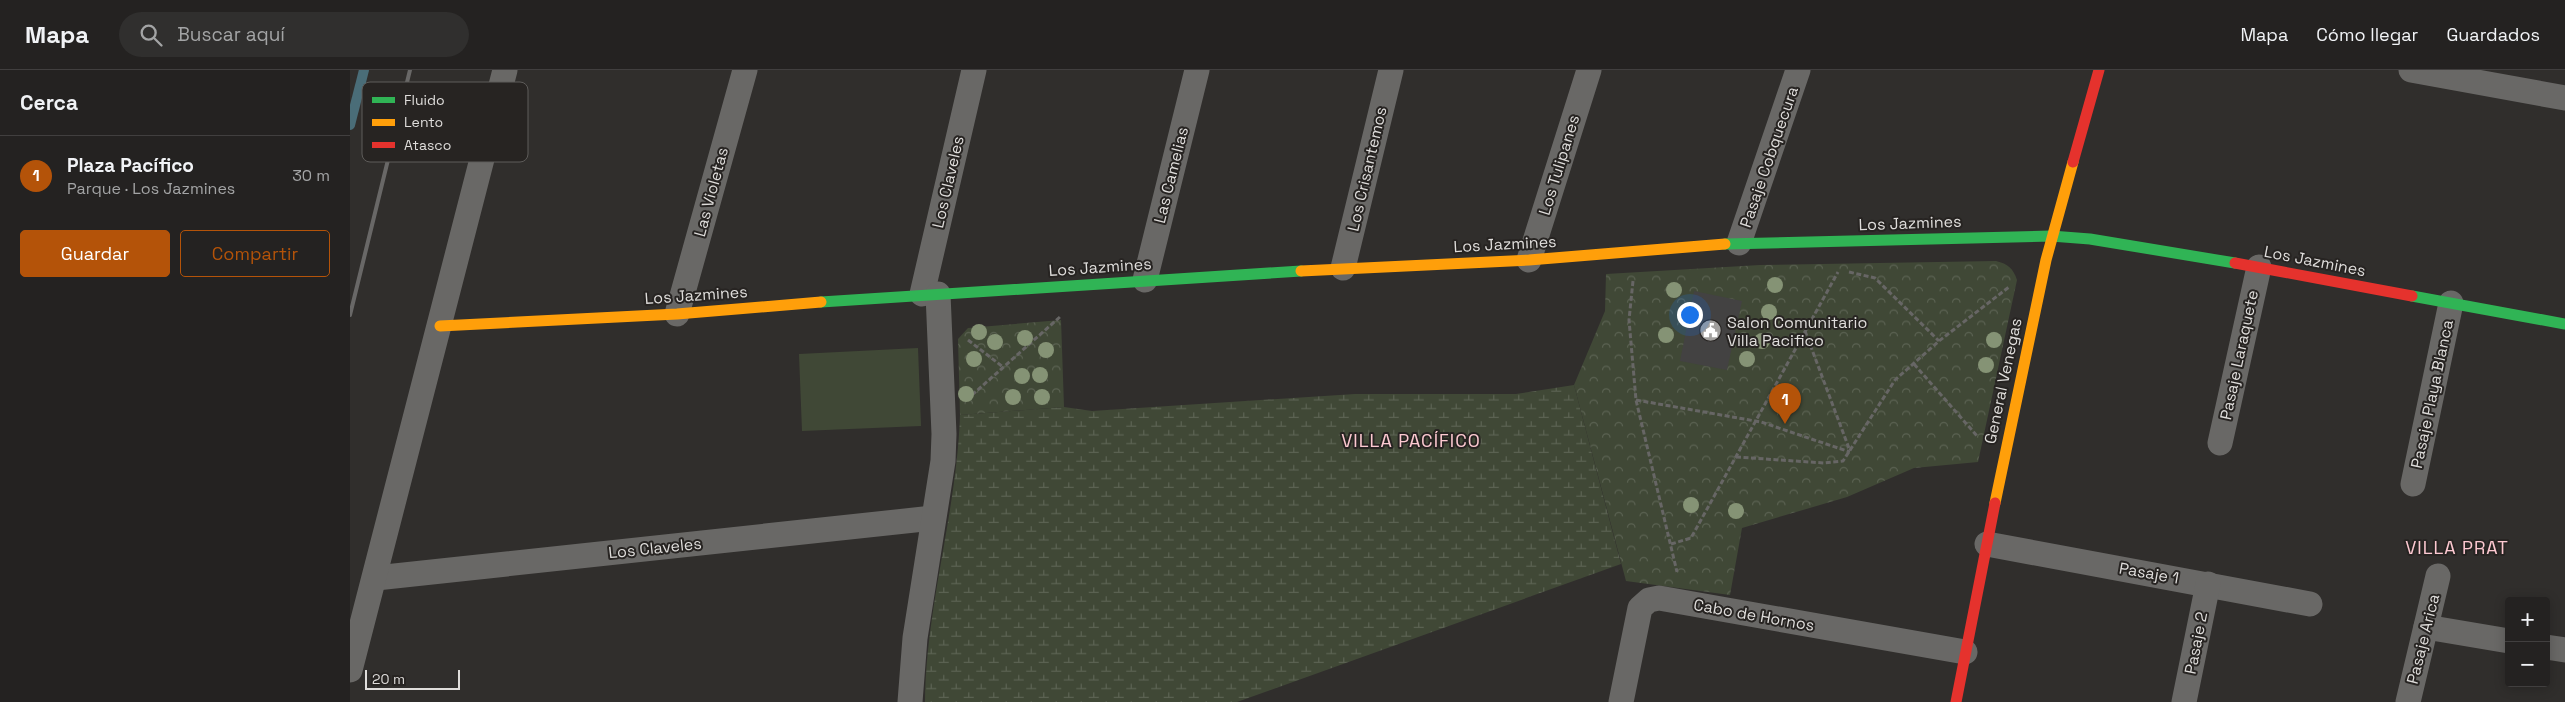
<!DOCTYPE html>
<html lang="es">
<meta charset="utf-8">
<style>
:root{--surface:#242221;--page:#302f2e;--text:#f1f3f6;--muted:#a3a4a5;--line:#413f3f;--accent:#b45309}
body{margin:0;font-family:"Space Grotesk",sans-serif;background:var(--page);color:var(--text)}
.controls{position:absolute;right:15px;bottom:15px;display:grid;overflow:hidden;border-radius:5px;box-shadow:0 2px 12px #0003}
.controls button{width:45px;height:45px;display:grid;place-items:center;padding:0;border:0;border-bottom:1px solid var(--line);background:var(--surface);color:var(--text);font:25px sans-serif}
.scale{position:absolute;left:15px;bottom:12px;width:95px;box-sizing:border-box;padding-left:5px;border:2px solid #dfdddb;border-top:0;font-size:14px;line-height:18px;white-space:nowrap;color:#dfdddb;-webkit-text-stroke:4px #272422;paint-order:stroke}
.you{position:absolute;left:1339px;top:244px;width:18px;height:18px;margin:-12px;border:4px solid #fff;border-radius:50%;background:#1a73e8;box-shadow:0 0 0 8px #1a73e833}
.badge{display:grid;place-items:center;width:32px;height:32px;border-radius:50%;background:var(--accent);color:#fff;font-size:16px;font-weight:700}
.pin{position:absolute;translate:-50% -41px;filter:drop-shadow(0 1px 2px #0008)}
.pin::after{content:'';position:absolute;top:26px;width:18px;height:15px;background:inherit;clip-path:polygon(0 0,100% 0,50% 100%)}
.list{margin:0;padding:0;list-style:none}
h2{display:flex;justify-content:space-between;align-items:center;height:65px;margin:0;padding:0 20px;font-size:21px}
h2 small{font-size:16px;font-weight:400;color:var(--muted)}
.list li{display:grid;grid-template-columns:32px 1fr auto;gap:15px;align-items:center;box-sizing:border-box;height:80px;padding:0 20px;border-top:1px solid var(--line)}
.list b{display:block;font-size:19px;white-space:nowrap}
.list p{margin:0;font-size:16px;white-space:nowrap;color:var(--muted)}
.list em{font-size:16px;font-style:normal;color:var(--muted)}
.actions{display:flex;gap:10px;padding:15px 20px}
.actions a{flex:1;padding:11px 0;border:1px solid var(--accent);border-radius:5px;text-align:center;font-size:18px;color:var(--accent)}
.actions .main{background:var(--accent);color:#fff}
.icon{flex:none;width:28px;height:28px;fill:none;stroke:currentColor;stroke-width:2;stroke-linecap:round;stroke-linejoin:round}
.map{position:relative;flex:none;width:2215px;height:632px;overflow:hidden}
header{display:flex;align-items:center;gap:30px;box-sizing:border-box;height:70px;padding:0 25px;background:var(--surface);border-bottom:1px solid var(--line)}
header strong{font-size:24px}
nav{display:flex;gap:28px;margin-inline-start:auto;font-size:18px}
.search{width:350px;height:45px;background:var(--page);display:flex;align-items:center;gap:12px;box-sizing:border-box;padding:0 18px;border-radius:28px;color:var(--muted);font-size:19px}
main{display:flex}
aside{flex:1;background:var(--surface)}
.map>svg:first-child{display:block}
.wetland{fill:url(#wetland-marsh)}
.park{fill:url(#park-crowns)}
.pitch{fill:#404836}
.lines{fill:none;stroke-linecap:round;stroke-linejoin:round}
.stream{stroke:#4a6d78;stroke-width:10}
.building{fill:#434242}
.path{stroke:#676665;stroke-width:3;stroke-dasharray:5 2.5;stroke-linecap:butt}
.street{stroke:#696866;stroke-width:25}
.fast{stroke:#30b455;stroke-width:11}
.slow{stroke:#ff9f0a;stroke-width:11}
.jam{stroke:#e5322d;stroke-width:11}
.rail{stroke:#696867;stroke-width:4}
.tree{fill:#859375}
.labels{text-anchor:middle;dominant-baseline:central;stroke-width:4;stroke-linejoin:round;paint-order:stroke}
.street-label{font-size:16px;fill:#dfdddb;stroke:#272422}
.poi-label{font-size:16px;fill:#dfdddb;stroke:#272422;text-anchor:start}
.neighbourhood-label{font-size:18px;letter-spacing:1px;fill:#fdc9d1;stroke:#272422}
.key{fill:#272422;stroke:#5e5c5a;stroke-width:1}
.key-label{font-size:14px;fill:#dfdddb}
</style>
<header>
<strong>Mapa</strong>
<div class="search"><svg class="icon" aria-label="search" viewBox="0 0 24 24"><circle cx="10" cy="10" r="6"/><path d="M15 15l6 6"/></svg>Buscar aquí</div>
<nav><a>Mapa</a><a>Cómo llegar</a><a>Guardados</a></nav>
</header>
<main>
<aside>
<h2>Cerca<small></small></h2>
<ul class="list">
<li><span class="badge">1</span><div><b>Plaza Pacífico</b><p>Parque · Los Jazmines</p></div><em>30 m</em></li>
</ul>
<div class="actions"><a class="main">Guardar</a><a>Compartir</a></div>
</aside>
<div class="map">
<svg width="2215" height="632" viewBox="0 0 2215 632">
<defs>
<pattern id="wetland-marsh" width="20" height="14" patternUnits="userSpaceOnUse" patternTransform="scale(1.25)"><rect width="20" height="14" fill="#404836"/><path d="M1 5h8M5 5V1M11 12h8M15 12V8" fill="none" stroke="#5b6252"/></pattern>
<pattern id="park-crowns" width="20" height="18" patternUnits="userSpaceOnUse" patternTransform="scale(1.25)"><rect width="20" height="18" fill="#404836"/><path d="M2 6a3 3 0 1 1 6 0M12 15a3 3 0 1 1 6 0" fill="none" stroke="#5b6252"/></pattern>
</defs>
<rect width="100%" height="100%" fill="#302e2c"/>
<path class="wetland" d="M1224,315L1271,494L887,632H575C576,535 607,441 610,345L714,337L742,341L1005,324H1166Z"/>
<g class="park">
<path d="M1646,191C1658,194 1663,198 1667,210L1628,392L1564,398L1497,427L1392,458L1380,525L1276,511L1224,315L1255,241L1256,204L1410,195Z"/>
<polygon points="711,250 714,337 610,345 608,269 618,258"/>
</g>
<polygon class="pitch" points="568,278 571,356 452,361 449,284"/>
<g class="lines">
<polyline class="stream" points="0,55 14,0"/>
</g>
<polygon class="building" points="1344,221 1392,231 1377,300 1330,291"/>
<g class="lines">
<g class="path">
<polyline points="1499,202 1525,208 1589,271"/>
<polyline points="1283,211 1279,250 1286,330 1327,502"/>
<polyline points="1455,261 1500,381"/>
<polyline points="618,270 653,297"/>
<polyline points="1564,294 1628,367"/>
<polyline points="622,325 711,246"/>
<polyline points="1286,330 1411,352 1500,382"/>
<polyline points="1386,387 1474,393 1493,391 1545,310 1589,271 1659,217"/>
<polyline points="1321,474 1341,468 1488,202"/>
</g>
<g class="street">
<polyline points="2061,0 2215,28"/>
<polyline points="1389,173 1448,0"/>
<polyline points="1179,190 1239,0"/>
<polyline points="993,198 1041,0"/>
<polyline points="795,210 847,0"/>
<polyline points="572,224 624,0"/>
<polyline points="327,244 395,0"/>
<polyline points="1870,373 1909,197"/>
<polyline points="2063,414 2101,233"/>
<polyline points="1637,474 1960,534"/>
<polyline points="26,508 583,448"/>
<polyline points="2076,557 2159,571"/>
<polyline points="2196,577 2215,580"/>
<polyline points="0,600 155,0"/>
<polyline points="560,632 565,568 593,391 594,364 588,224"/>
<polyline points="1271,632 1290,538 1299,530 1309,528 1615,582"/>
<polyline points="1834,632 1858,514"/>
<polyline points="2058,632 2088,506"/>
</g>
<g class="fast">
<polyline points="1375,174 1701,166 1740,169 1885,193"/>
<polyline points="2062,226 2215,254"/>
<polyline points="471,232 951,201"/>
</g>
<g class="slow">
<polyline points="951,201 1179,190 1375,174"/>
<polyline points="90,256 327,244 471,232"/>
<polyline points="1645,433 1696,190 1723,92"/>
</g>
<g class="jam">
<polyline points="1723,92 1749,0"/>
<polyline points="1885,193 2062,226"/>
<polyline points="1606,632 1645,433"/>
</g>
<polyline class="rail" points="0,245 60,0"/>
</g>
<g class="tree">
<circle cx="1425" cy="215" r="8"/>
<circle cx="1324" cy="220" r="8"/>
<circle cx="1419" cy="242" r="8"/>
<circle cx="629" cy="262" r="8"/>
<circle cx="1316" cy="265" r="8"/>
<circle cx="675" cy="268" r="8"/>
<circle cx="1644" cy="270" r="8"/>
<circle cx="1412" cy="271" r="8"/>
<circle cx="645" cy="272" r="8"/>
<circle cx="696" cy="280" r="8"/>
<circle cx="624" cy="289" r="8"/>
<circle cx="1397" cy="289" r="8"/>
<circle cx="1636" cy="295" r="8"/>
<circle cx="690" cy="305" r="8"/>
<circle cx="672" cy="306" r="8"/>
<circle cx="616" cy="324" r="8"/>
<circle cx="663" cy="327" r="8"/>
<circle cx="692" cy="327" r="8"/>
<circle cx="1341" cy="435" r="8"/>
<circle cx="1386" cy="441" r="8"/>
</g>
<defs>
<symbol id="civic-disc" viewBox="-11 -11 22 22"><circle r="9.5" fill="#a2a09e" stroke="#272422"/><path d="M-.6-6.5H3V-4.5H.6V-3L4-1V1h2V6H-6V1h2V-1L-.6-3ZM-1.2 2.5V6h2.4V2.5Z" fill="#fff"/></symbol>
</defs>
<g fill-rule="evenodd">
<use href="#civic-disc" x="1348" y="248" width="25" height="25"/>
</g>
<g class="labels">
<g class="street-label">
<text transform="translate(1419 87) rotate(-71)">Pasaje Cobquecura</text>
<text transform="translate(1209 95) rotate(-73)">Los Tulipanes</text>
<text transform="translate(1017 99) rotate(-77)">Los Crisantemos</text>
<text transform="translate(821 105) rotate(-76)">Las Camelias</text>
<text transform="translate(598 112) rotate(-77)">Los Claveles</text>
<text transform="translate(361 122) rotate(-75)">Las Violetas</text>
<text transform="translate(1560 153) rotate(-2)">Los Jazmines</text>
<text transform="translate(1155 174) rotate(-3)">Los Jazmines</text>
<text transform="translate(1965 191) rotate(11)">Los Jazmines</text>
<text transform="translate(750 197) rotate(-4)">Los Jazmines</text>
<text transform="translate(346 225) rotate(-4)">Los Jazmines</text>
<text transform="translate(1889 285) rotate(-78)">Pasaje Laraquete</text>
<text transform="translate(1653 311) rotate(-78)">General Venegas</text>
<text transform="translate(2082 324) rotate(-78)">Pasaje Playa Blanca</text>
<text transform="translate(305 478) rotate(-6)">Los Claveles</text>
<text transform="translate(1799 503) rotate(10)">Pasaje 1</text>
<text transform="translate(1404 545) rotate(10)">Cabo de Hornos</text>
<text transform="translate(2073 569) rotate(-76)">Pasaje Arica</text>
<text transform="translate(1846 573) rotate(-79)">Pasaje 2</text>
</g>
<g class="poi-label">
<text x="1377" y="252">Salon Comunitario<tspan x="1377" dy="18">Villa Pacifico</tspan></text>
</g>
<g class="neighbourhood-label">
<text x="1061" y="370">VILLA PACÍFICO</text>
<text x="2107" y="477">VILLA PRAT</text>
</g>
</g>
<rect x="12" y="12" width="166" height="80" rx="8" class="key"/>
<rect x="22" y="27" width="23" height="6" fill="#30b455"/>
<rect x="22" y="49" width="23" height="7" fill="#ff9f0a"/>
<rect x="22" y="72" width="23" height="6" fill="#e5322d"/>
<g class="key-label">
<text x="54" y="35">Fluido</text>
<text x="54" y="57">Lento</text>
<text x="54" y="80">Atasco</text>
</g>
</svg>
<div class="controls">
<button>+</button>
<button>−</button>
</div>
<div class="scale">20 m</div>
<div class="you"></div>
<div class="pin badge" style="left:1435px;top:354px">1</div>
</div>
</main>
